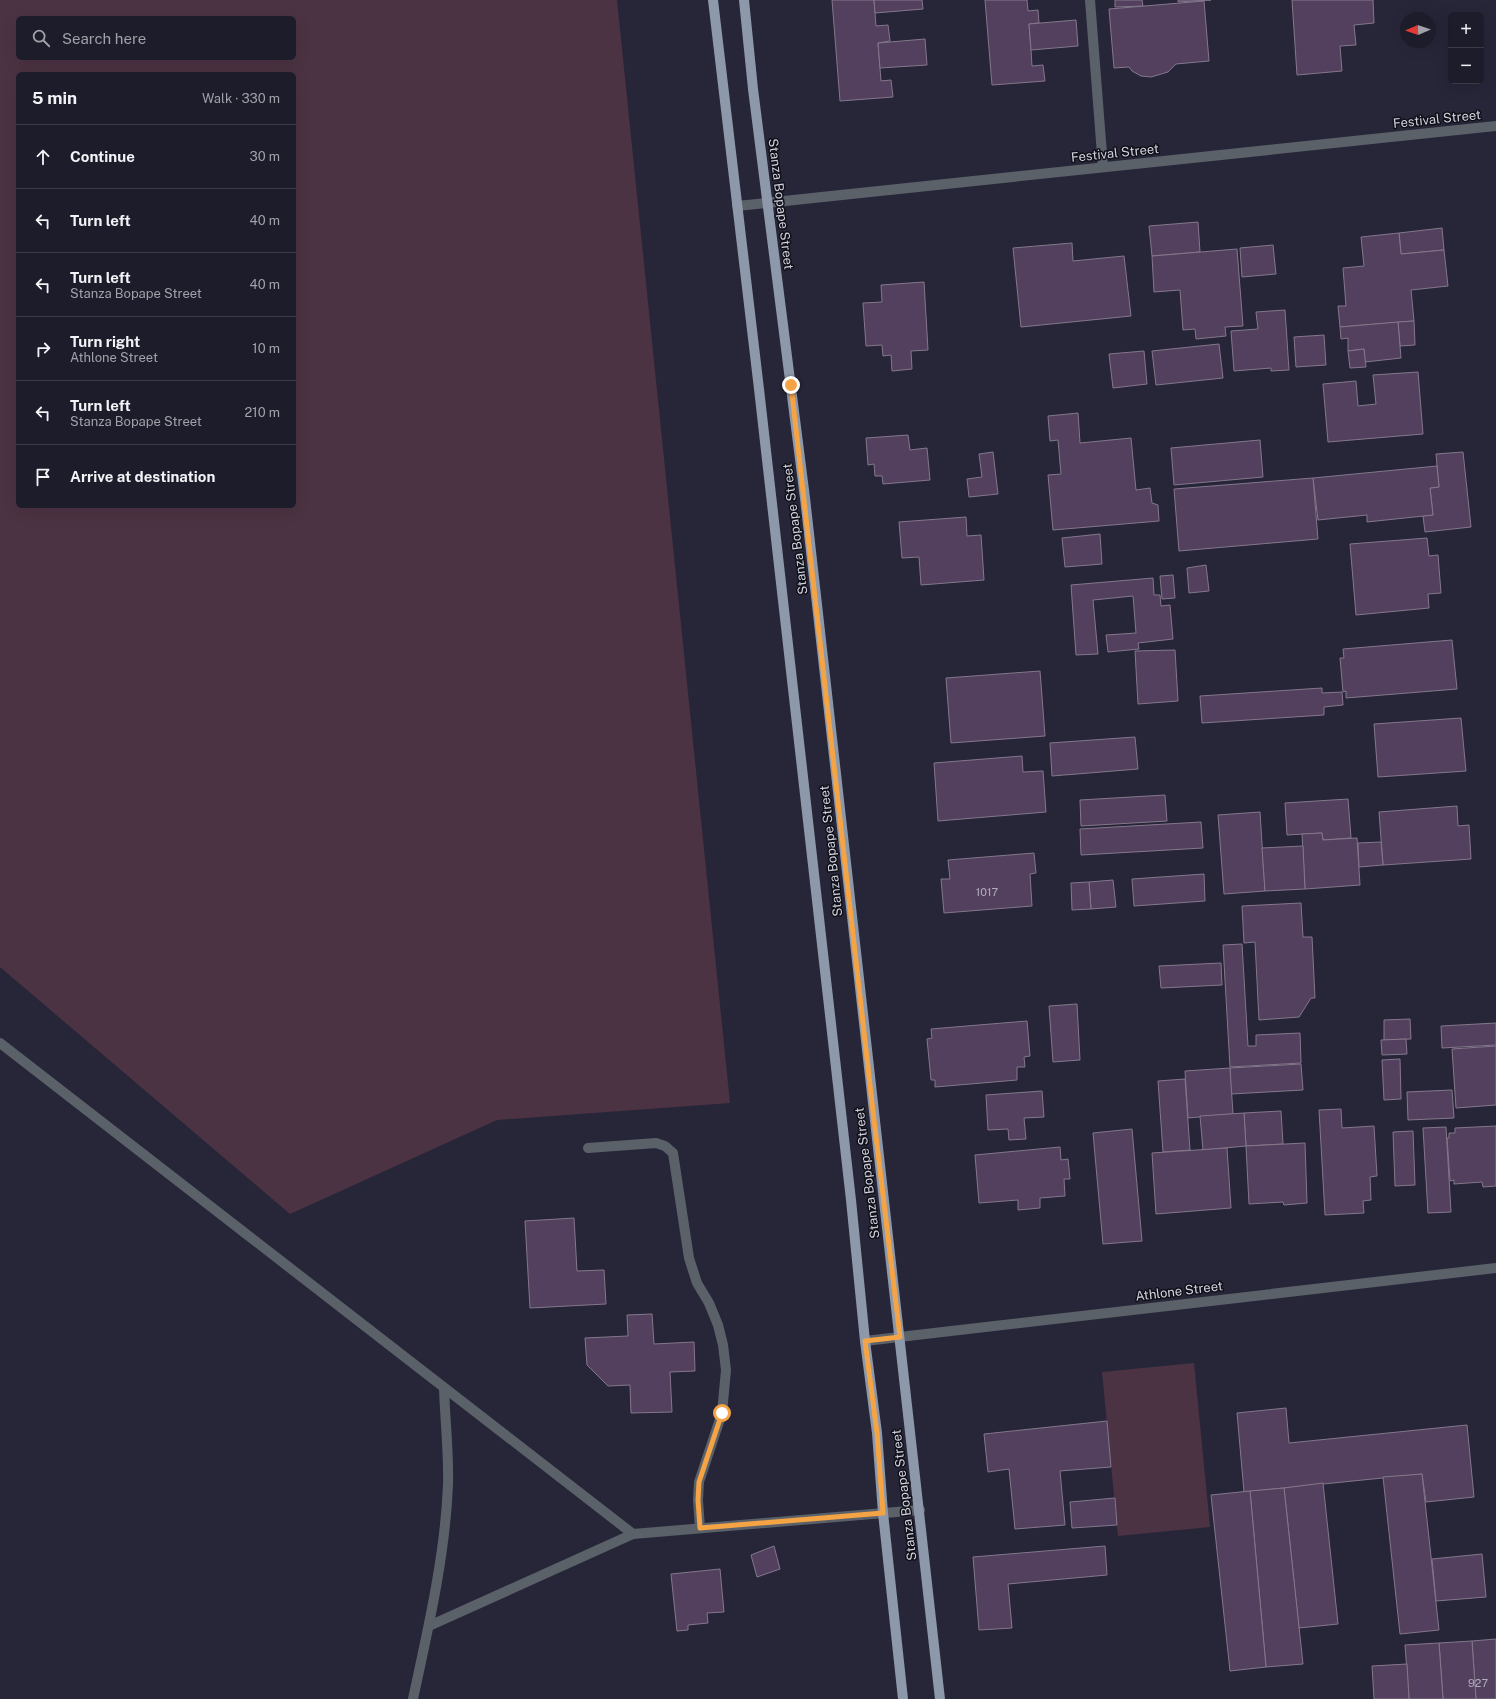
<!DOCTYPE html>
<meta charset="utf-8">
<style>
:root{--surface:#1d1c2b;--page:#2a2937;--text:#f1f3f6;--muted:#a0a1a9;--line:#3b3a47}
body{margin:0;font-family:"Public Sans",sans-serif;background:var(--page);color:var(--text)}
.controls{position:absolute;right:12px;top:12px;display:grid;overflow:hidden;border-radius:6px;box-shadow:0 4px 16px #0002}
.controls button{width:36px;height:36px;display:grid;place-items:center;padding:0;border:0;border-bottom:1px solid var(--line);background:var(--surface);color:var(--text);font:20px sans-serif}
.compass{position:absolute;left:1400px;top:12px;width:36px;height:36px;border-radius:50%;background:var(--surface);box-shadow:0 4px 16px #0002;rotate:268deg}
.stop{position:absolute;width:12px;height:12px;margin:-9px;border:3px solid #f4a345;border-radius:50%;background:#fff}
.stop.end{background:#f4a345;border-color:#fff;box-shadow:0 1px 4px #0008}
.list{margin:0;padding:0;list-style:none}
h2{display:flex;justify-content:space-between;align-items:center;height:52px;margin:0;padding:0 16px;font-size:17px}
h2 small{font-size:13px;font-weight:400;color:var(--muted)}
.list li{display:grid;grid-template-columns:26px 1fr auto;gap:12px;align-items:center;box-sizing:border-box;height:64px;padding:0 16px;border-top:1px solid var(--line)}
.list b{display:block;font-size:15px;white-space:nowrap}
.list p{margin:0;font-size:13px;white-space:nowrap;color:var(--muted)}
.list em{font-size:13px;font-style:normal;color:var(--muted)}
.icon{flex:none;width:22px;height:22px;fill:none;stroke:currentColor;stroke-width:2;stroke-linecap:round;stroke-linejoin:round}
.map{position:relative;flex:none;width:1496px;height:1699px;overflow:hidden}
.search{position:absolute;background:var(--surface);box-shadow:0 4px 16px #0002;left:16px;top:16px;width:280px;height:44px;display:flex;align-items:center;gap:10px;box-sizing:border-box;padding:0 14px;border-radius:6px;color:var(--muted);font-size:15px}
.panel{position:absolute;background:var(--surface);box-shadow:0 4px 16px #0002;left:16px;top:72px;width:280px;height:436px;border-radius:6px}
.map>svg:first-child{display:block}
.green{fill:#4c3343;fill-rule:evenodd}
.building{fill:#53405e;stroke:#84778b}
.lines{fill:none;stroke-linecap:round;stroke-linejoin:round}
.minor{stroke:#5b6169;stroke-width:10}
.major{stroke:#8d99aa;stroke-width:10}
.route{stroke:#f4a345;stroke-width:5}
.labels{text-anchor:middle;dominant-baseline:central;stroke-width:3;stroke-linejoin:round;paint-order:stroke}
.number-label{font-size:11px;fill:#b2adbe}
.street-label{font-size:13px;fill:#d1d1de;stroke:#101019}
</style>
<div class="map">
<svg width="1496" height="1699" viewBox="0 0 1496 1699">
<rect width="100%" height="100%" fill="#272639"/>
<g class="green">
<path d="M0,0H617L730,1103L497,1120L290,1214L0,967ZM18,18H294V58H18ZM18,74H294V506H18Z"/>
<polygon points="1194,1363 1210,1527 1118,1536 1102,1372"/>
</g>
<g class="building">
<polygon points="832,0 874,0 876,26 888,25 890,41 878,43 881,81 891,80 893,97 840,101"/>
<polygon points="874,0 922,0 923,9 875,13"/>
<polygon points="985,0 1027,0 1028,11 1038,10 1039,23 1029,24 1031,50 1032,66 1043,65 1045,81 992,85"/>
<polygon points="1115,0 1142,0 1143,6 1115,7"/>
<polygon points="1178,0 1211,0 1178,2"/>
<polygon points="1292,0 1373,0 1374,23 1354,25 1356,45 1340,46 1342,71 1297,75"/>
<polygon points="1204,1 1209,61 1176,64 1168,72 1151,77 1141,76 1132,71 1129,67 1114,68 1109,9"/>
<polygon points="1076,20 1078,46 1031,50 1029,24"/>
<polygon points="925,39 927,65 880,68 878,43"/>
<polygon points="1198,222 1200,252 1152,256 1149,226"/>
<polygon points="1442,228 1444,250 1401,254 1399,233"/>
<polygon points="1399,233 1401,254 1444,250 1448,286 1411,290 1414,321 1340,327 1338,306 1346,306 1343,268 1364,266 1361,237"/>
<polygon points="1072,243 1073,261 1124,256 1131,316 1021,327 1013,248"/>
<polygon points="1273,245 1276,274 1242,277 1240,248"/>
<polygon points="1237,249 1243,326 1225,327 1226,336 1196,339 1195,329 1183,330 1180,290 1154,292 1152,256"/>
<polygon points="924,282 928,350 911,351 912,369 892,371 891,355 883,356 882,345 866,346 863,303 882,302 881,285"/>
<polygon points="1285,310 1289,370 1271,371 1271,368 1234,371 1231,331 1258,329 1256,312"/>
<polygon points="1414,321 1415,345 1400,346 1398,322"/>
<polygon points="1398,322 1401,358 1365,362 1364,349 1348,351 1348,338 1341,339 1340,327"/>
<polygon points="1324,335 1326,365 1296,367 1294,337"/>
<polygon points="1219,344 1223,378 1156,385 1152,351"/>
<polygon points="1364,349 1366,367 1350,368 1348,351"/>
<polygon points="1144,351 1147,384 1113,388 1109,354"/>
<polygon points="1418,372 1423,434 1328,442 1323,384 1356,381 1358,406 1376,404 1373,375"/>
<polygon points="1078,413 1080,443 1131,438 1136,490 1150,488 1152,503 1158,505 1159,521 1053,530 1048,475 1061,474 1058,440 1050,441 1048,416"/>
<polygon points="908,435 910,450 927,448 930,480 883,484 882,476 875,476 874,464 868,465 866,438"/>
<polygon points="1260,440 1263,477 1174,485 1171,448"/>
<polygon points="993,452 998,494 969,497 967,479 982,477 979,454"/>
<polygon points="1463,452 1471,527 1425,532 1423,516 1433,515 1430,488 1439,487 1436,454"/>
<polygon points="1437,466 1439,487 1430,488 1433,515 1367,522 1367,515 1318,520 1313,478"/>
<polygon points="1313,478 1318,539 1179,551 1174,489"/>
<polygon points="966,517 967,536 981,535 984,580 921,585 919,557 902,558 899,522"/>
<polygon points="1100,534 1102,564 1065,567 1062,538"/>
<polygon points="1427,538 1429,556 1438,555 1441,593 1428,594 1429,608 1356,615 1350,544"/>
<polygon points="1206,565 1209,591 1189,593 1187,568"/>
<polygon points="1173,575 1175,598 1162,599 1160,576"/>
<polygon points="1153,578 1154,595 1160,595 1161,606 1170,605 1173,639 1138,643 1139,649 1108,652 1106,635 1136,633 1133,596 1093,600 1098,654 1076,655 1071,585"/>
<polygon points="1452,640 1457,689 1346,698 1346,691 1343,692 1340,658 1344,658 1343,649"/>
<polygon points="1175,650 1178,701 1138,704 1135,651"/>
<polygon points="1040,671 1045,736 951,743 946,678"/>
<polygon points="1322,688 1322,693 1342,692 1343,705 1324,707 1324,715 1202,723 1200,696"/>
<polygon points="1461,718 1466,771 1378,777 1374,724"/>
<polygon points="1135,737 1138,769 1052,776 1050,743"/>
<polygon points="1022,756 1023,772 1043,771 1046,812 938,821 934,763"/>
<polygon points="1165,795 1167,821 1081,826 1080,800"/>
<polygon points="1348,799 1351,838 1323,840 1322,833 1287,835 1285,803"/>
<polygon points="1457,806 1458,826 1469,825 1471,859 1383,865 1379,812"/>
<polygon points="1260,812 1265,891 1224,894 1218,815"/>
<polygon points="1201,822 1203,848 1081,855 1080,829"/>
<polygon points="1322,833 1323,840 1357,838 1360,885 1305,889 1302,834"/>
<polygon points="1381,842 1383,865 1359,867 1358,843"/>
<polygon points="1303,846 1305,889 1265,891 1262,848"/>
<polygon points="1034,853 1036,873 1030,874 1032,906 944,913 941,879 950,879 948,860"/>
<polygon points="1204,874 1205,901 1134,906 1132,879"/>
<polygon points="1113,880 1116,907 1091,909 1089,882"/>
<polygon points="1089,882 1091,909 1072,910 1071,883"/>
<polygon points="1301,903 1303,937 1312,937 1315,998 1311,998 1299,1017 1259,1020 1255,942 1244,943 1242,906"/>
<polygon points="1242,944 1248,1046 1256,1046 1256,1035 1300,1033 1301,1063 1230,1067 1223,945"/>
<polygon points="1221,963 1222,985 1161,988 1159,966"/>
<polygon points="1077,1004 1080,1060 1053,1062 1049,1006"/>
<polygon points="1410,1019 1411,1039 1384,1040 1384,1020"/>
<polygon points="1027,1021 1030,1056 1024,1057 1025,1067 1017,1067 1017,1080 935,1087 935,1080 931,1080 927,1039 932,1038 931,1029"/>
<polygon points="1496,1023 1496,1045 1442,1048 1441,1026"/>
<polygon points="1406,1039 1407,1054 1382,1055 1381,1040"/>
<polygon points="1496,1046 1496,1105 1456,1108 1452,1049"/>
<polygon points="1400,1059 1401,1099 1384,1100 1382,1060"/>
<polygon points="1301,1064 1303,1090 1231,1094 1230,1068"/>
<polygon points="1230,1068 1233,1114 1188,1118 1185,1071"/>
<polygon points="1185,1079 1190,1150 1163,1152 1158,1081"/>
<polygon points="1452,1090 1454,1118 1408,1120 1407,1092"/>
<polygon points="1042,1091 1044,1117 1024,1118 1026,1139 1009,1140 1008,1129 988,1130 986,1095"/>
<polygon points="1341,1109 1342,1128 1374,1126 1377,1176 1370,1177 1371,1200 1363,1201 1364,1213 1325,1215 1319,1110"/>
<polygon points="1281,1111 1283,1144 1246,1146 1244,1113"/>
<polygon points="1244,1113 1246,1146 1203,1150 1200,1116"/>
<polygon points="1496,1126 1496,1186 1483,1187 1482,1182 1454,1184 1454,1180 1450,1181 1447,1138 1449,1138 1449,1133 1455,1133 1455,1128"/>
<polygon points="1446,1127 1451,1212 1428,1213 1423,1128"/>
<polygon points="1132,1129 1142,1241 1103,1244 1093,1133"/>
<polygon points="1413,1131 1415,1185 1395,1186 1393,1132"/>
<polygon points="1305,1143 1307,1203 1284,1205 1283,1202 1249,1204 1246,1146"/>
<polygon points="1060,1147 1061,1160 1068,1159 1070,1179 1064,1179 1065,1196 1040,1198 1040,1208 1018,1210 1018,1200 979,1203 975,1155"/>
<polygon points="1227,1148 1231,1208 1156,1214 1152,1153"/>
<polygon points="574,1218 577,1271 604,1270 606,1304 530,1308 525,1221"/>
<polygon points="652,1314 654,1344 694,1342 695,1371 670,1372 672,1412 631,1413 630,1385 608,1386 587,1365 585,1338 628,1336 627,1315"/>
<polygon points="1286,1408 1289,1443 1467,1425 1474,1497 1426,1502 1422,1474 1244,1492 1237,1413"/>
<polygon points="1107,1421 1111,1467 1060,1471 1065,1525 1015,1529 1009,1469 988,1472 984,1434"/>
<polygon points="1422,1474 1439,1630 1400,1634 1383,1477"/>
<polygon points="1323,1483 1338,1624 1299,1628 1284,1488"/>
<polygon points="1284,1488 1303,1664 1266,1667 1250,1491"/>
<polygon points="1250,1491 1266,1667 1230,1671 1211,1495"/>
<polygon points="1115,1498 1117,1525 1072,1528 1070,1502"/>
<polygon points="774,1546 780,1569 757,1577 751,1555"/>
<polygon points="1105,1546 1107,1575 1008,1584 1012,1628 979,1630 973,1557"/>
<polygon points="1482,1554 1486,1597 1436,1601 1432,1559"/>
<polygon points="720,1569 724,1612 707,1613 708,1623 688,1625 688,1630 677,1631 671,1574"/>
<polygon points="1496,1639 1496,1699 1476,1699 1472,1641"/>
<polygon points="1472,1641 1476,1699 1443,1699 1439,1643"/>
<polygon points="1439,1643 1443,1699 1409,1699 1405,1645"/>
<polygon points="1407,1664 1409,1699 1374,1699 1372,1666"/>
</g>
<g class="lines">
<g class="minor">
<polyline points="1090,0 1103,167"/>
<polyline points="737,206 1496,126"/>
<polyline points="0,1043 633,1534"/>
<polyline points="588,1148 656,1143 665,1146 673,1153 689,1258 697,1283 709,1303 718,1325 723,1345 726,1370 722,1413 699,1482 698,1500 700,1528"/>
<polyline points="865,1341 1496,1268"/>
<polyline points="429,1626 633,1534 920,1510"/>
<path d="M413,1699C428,1629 445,1557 448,1485C449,1453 445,1420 444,1388"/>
</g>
<g class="major">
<polyline points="713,0 759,389 851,1200 865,1341 877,1433 883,1513 903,1699"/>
<polyline points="744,0 753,89 805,498 940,1699"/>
</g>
</g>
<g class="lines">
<polyline class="route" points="722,1413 699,1482 698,1500 700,1528 883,1513 877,1433 865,1341 900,1337 872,1103 791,385"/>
</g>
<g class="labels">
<g class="number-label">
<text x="987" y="892">1017</text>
<text x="1478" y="1683">927</text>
</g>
<g class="street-label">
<text transform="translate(1437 119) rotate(-6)">Festival Street</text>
<text transform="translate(1115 153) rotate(-6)">Festival Street</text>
<text transform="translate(781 204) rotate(83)">Stanza Bopape Street</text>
<text transform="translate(795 529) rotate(-97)">Stanza Bopape Street</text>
<text transform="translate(831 851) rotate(-96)">Stanza Bopape Street</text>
<text transform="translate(867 1173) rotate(-97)">Stanza Bopape Street</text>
<text transform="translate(1179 1291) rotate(-7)">Athlone Street</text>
<text transform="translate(904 1495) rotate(-97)">Stanza Bopape Street</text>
</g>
</g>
</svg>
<div class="controls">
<button>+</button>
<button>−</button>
</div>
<svg class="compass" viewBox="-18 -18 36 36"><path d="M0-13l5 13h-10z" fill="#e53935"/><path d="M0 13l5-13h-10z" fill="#a0a1a9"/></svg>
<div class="stop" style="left:722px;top:1413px"></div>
<div class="stop end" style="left:791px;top:385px"></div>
<div class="search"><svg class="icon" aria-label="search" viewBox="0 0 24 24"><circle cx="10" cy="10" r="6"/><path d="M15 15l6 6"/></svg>Search here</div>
<section class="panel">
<h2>5 min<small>Walk · 330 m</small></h2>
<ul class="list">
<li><svg class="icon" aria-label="ahead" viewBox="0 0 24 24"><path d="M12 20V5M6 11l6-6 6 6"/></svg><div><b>Continue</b></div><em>30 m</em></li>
<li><svg class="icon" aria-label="left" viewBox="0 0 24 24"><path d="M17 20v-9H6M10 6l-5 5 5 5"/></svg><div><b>Turn left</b></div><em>40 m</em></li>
<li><svg class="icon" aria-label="left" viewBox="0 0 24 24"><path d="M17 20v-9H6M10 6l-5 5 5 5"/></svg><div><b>Turn left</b><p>Stanza Bopape Street</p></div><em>40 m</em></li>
<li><svg class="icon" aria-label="right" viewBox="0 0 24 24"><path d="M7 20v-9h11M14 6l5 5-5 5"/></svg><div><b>Turn right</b><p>Athlone Street</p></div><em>10 m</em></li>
<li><svg class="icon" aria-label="left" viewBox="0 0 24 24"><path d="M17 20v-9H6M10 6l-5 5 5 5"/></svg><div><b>Turn left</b><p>Stanza Bopape Street</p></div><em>210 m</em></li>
<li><svg class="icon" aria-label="arrive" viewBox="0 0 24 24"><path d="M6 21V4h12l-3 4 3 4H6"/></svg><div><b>Arrive at destination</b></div></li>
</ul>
</section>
</div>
